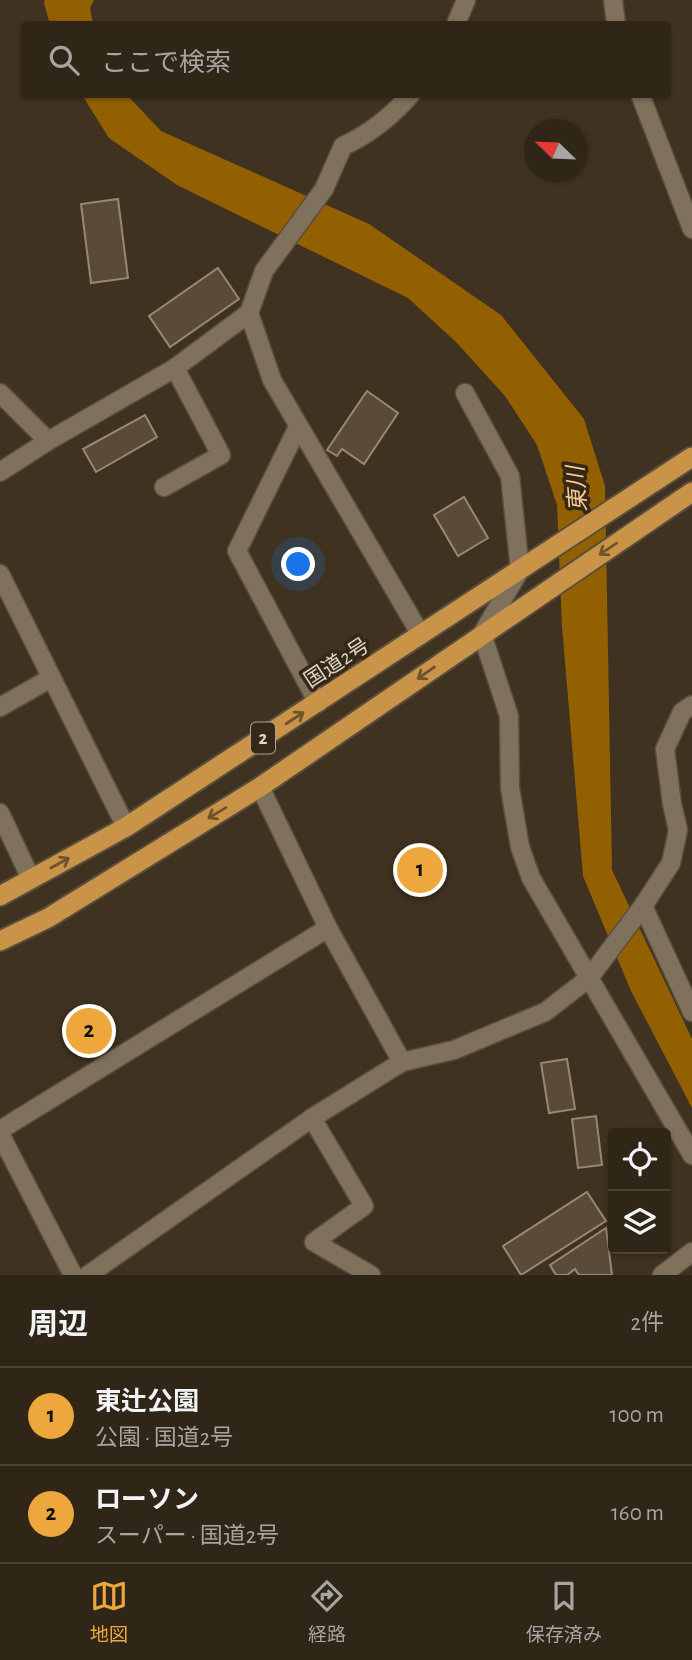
<!DOCTYPE html>
<html lang="ja">
<meta charset="utf-8">
<style>
:root{--surface:#2f2618;--page:#3b3225;--text:#f1f3f6;--muted:#a7a5a2;--line:#4a4337;--accent:#eea73d}
body{margin:0;font-family:"Alegreya Sans","Noto Sans JP",sans-serif;background:var(--page);color:var(--text)}
.controls{position:absolute;right:21px;bottom:21px;display:grid;overflow:hidden;border-radius:7px;box-shadow:0 2px 5px #0004}
.controls button{width:63px;height:63px;display:grid;place-items:center;padding:0;border:0;border-bottom:2px solid var(--line);background:var(--surface);color:var(--text);font:35px sans-serif}
.compass{position:absolute;left:524px;top:119px;width:63px;height:63px;border-radius:50%;background:var(--surface);box-shadow:0 2px 5px #0004;rotate:293deg}
.you{position:absolute;left:299px;top:565px;width:24px;height:24px;margin:-18px;border:5px solid #fff;border-radius:50%;background:#1a73e8;box-shadow:0 0 0 10px #1a73e833}
.badge{display:grid;place-items:center;width:46px;height:46px;border-radius:50%;background:var(--accent);color:#111;font-size:23px;font-weight:700}
.pin{position:absolute;translate:-50% -50%;border:4px solid #fff;box-shadow:0 2px 7px #0006}
.list{margin:0;padding:0;list-style:none}
h2{display:flex;justify-content:space-between;align-items:center;height:91px;margin:0;padding:0 28px;font-size:30px}
h2 small{font-size:23px;font-weight:400;color:var(--muted)}
.list li{display:grid;grid-template-columns:46px 1fr auto;gap:21px;align-items:center;box-sizing:border-box;height:98px;padding:0 28px;border-top:2px solid var(--line)}
.list b{display:block;font-size:26px;white-space:nowrap}
.list p{margin:0;font-size:23px;white-space:nowrap;color:var(--muted)}
.list em{font-size:23px;font-style:normal;color:var(--muted)}
.icon{flex:none;width:38px;height:38px;fill:none;stroke:currentColor;stroke-width:2;stroke-linecap:round;stroke-linejoin:round}
.map{position:relative;flex:none;width:692px;height:1275px;overflow:hidden}
.search{position:absolute;background:var(--surface);box-shadow:0 2px 5px #0004;left:21px;right:21px;top:21px;height:77px;display:flex;align-items:center;gap:18px;box-sizing:border-box;padding:0 24px;border-radius:7px;color:var(--muted);font-size:26px}
.sheet{height:287px;background:var(--surface)}
nav{display:flex;justify-content:space-around;align-items:center;box-sizing:border-box;height:98px;border-top:2px solid var(--line);background:var(--surface);font-size:19px;color:var(--muted)}
nav a{display:grid;justify-items:center;gap:4px}
nav .on{color:var(--accent)}
.map>svg:first-child{display:block}
.water{fill:#936000}
.building{fill:#5a4b39;stroke:#988773;stroke-width:2}
.lines{fill:none;stroke-linecap:round;stroke-linejoin:round}
.minor-casing{stroke:#5a4e3e;stroke-width:21}
.trunk-casing{stroke:#5a4e3e;stroke-width:23}
.minor{stroke:#80715d;stroke-width:18}
.trunk{stroke:#c99448;stroke-width:19}
.oneway{stroke:#70532a}
.labels{text-anchor:middle;dominant-baseline:central;stroke-width:7;stroke-linejoin:round;paint-order:stroke}
.shield{fill:#352816;stroke:#aba194;stroke-width:2}
.shield-label{font-size:19px;font-weight:bold;fill:#ded5ca}
.street-label{font-size:21px;fill:#ded5ca;stroke:#352816}
.water-label{font-size:23px;font-style:italic;fill:#f7cc95;stroke:#352816}
</style>
<div class="map">
<svg width="692" height="1275" viewBox="0 0 692 1275">
<rect width="100%" height="100%" fill="#3f3220"/>
<g class="water">
<polygon points="45,0 94,0 90,8 93,24 50,24 44,3"/>
<polygon points="82,95 127,95 161,131 369,224 501,315 584,419 605,486 612,870 692,1039 692,1108 631,991 583,876 562,626 557,505 537,445 505,396 456,342 408,298 177,185 109,138"/>
</g>
<g class="building">
<polygon points="118,199 128,278 91,283 81,204"/>
<polygon points="218,268 239,299 170,347 149,316"/>
<polygon points="367,391 398,413 364,464 342,449 337,456 327,450"/>
<polygon points="145,415 157,437 96,472 83,449"/>
<polygon points="464,497 488,538 458,556 434,515"/>
<polygon points="100,1007 114,1033 78,1054 63,1028"/>
<polygon points="567,1059 575,1109 549,1113 541,1063"/>
<polygon points="596,1116 602,1165 578,1168 572,1119"/>
<polygon points="587,1192 606,1221 521,1275 503,1246"/>
<polygon points="606,1228 612,1275 579,1275 575,1269 567,1275 556,1275 550,1265"/>
</g>
<g class="lines">
<defs>
<g id="minor">
<polyline points="613,0 616,24"/>
<polyline points="456,24 466,0"/>
<polyline points="640,94 692,229"/>
<polyline points="249,313 272,380 421,635"/>
<polyline points="0,393 48,441"/>
<polyline points="465,393 510,476 520,570 482,634 509,716 510,788 520,847 531,878 692,1155"/>
<polyline points="298,427 237,551 318,703"/>
<path d="M0,472L48,441L175,368L249,313L264,271L324,189L343,146C370,134 391,117 411,94"/>
<polyline points="164,487 221,455 175,368"/>
<polyline points="0,574 126,827"/>
<polyline points="0,707 51,678"/>
<polyline points="260,787 328,928 402,1062"/>
<polyline points="0,813 31,879"/>
<polyline points="643,906 692,1012"/>
<polyline points="312,1118 364,1206 314,1242 371,1275"/>
<polyline points="0,1130 328,928"/>
<polyline points="0,1134 73,1275"/>
<polyline points="88,1275 312,1118 402,1062 454,1050 545,1012 589,978 643,906 671,863 678,830 672,804 665,749 682,712 692,705"/>
<polyline points="662,1275 692,1252"/>
</g>
<g id="trunk">
<polyline points="0,896 126,827 692,457"/>
<polyline points="0,941 48,918 260,787 692,492"/>
</g>
</defs>
<use href="#minor" class="minor-casing"/>
<use href="#trunk" class="trunk-casing"/>
<use href="#minor" class="minor"/>
<use href="#trunk" class="trunk"/>
</g>
<defs><path id="oneway-shaft" d="M-6 0H5M1.5-3L5.5 0L1.5 3" fill="none" stroke-width="1.6" stroke-linecap="round" stroke-linejoin="round" transform="scale(1.75)"/></defs>
<g class="oneway">
<use href="#oneway-shaft" transform="translate(608 549) rotate(146)"/>
<use href="#oneway-shaft" transform="translate(426 673) rotate(145)"/>
<use href="#oneway-shaft" transform="translate(295 718) rotate(-33)"/>
<use href="#oneway-shaft" transform="translate(217 813) rotate(149)"/>
<use href="#oneway-shaft" transform="translate(60 863) rotate(-29)"/>
</g>
<g class="labels">
<rect class="shield" x="251" y="722.5" width="24" height="31" rx="5"/>
<g class="shield-label">
<text x="263" y="738">2</text>
</g>
<g class="street-label">
<text transform="translate(337 663) rotate(-33)">国道2号</text>
</g>
<g class="water-label">
<text transform="translate(578 489) rotate(-94)">東川</text>
</g>
</g>
</svg>
<div class="controls">
<button><svg class="icon" aria-label="locate" viewBox="0 0 24 24"><circle cx="12" cy="12" r="6"/><path d="M12 2v4M12 18v4M2 12h4M18 12h4"/></svg></button>
<button><svg class="icon" aria-label="layers" viewBox="0 0 24 24"><path d="M12 4l9 5-9 5-9-5zM3 14l9 5 9-5"/></svg></button>
</div>
<svg class="compass" viewBox="-18 -18 36 36"><path d="M0-13l5 13h-10z" fill="#e53935"/><path d="M0 13l5-13h-10z" fill="#a7a5a2"/></svg>
<div class="you"></div>
<div class="pin badge" style="left:420px;top:870px">1</div>
<div class="pin badge" style="left:89px;top:1031px">2</div>
<div class="search"><svg class="icon" aria-label="search" viewBox="0 0 24 24"><circle cx="10" cy="10" r="6"/><path d="M15 15l6 6"/></svg>ここで検索</div>
</div>
<section class="sheet">
<h2>周辺<small>2件</small></h2>
<ul class="list">
<li><span class="badge">1</span><div><b>東辻公園</b><p>公園 · 国道2号</p></div><em>100 m</em></li>
<li><span class="badge">2</span><div><b>ローソン</b><p>スーパー · 国道2号</p></div><em>160 m</em></li>
</ul>
</section>
<nav>
<a class="on"><svg class="icon" aria-label="map" viewBox="0 0 24 24"><path d="M3 6l6-2 6 2 6-2v14l-6 2-6-2-6 2zM9 4v14M15 6v14"/></svg>地図</a>
<a><svg class="icon" aria-label="directions" viewBox="0 0 24 24"><path d="M12 3l9 9-9 9-9-9zM9 14v-3h6M13 9l2 2-2 2"/></svg>経路</a>
<a><svg class="icon" aria-label="saved" viewBox="0 0 24 24"><path d="M7 4h10v16l-5-4-5 4z"/></svg>保存済み</a>
</nav>
